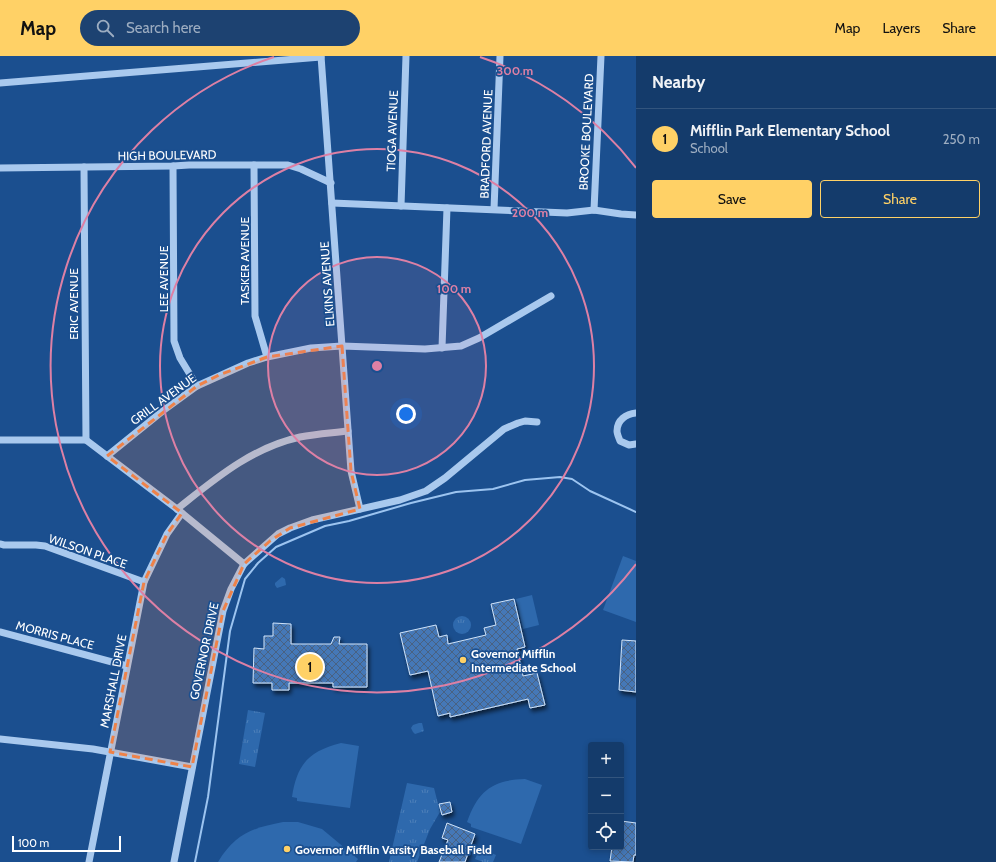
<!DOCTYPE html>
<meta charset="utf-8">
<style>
:root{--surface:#143b6b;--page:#1d4271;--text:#f1f3f6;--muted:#9dadc1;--line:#33557e;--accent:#ffd166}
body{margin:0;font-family:Cabin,sans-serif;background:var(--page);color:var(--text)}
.controls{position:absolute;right:12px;bottom:12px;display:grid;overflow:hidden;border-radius:4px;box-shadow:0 2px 6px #0003}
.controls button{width:36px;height:36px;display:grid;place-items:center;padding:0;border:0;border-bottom:1px solid var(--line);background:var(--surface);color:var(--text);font:20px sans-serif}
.scale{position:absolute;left:12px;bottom:10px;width:109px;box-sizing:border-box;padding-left:4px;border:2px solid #fff;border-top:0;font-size:11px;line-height:14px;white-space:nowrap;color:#fff;-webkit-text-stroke:3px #1b4f8f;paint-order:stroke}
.you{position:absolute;left:406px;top:358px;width:14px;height:14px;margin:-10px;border:3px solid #fff;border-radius:50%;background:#1a73e8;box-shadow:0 0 0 6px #1a73e833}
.badge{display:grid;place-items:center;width:26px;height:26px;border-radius:50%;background:var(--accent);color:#111;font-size:13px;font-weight:700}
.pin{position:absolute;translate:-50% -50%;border:2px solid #fff;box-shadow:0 1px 4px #0006}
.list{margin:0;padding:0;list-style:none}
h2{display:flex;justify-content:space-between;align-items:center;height:52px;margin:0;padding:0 16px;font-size:17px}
h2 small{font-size:13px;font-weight:400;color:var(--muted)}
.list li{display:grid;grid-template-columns:26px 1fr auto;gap:12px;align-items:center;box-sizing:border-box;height:60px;padding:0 16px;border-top:1px solid var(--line)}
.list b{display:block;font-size:15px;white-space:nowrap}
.list p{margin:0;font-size:13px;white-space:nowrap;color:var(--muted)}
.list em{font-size:13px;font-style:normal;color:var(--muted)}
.actions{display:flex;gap:8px;padding:12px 16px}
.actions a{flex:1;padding:9px 0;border:1px solid var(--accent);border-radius:4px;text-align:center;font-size:14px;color:var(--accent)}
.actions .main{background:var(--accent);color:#111}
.icon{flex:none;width:22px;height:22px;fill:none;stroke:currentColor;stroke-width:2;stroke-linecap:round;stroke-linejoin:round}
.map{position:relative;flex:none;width:636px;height:806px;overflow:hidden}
header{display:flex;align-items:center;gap:24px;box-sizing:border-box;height:56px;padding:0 20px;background:var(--accent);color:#111}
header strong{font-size:19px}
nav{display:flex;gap:22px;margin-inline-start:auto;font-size:14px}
.search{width:280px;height:36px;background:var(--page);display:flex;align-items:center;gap:10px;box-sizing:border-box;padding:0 14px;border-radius:22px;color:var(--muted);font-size:15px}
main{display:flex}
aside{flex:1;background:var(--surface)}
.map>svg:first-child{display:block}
.grass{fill:#2e69ad}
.park{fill:url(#park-tufts)}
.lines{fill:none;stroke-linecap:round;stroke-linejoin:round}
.stream{stroke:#9cc4f0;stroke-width:2}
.building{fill:url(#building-cross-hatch);stroke:#cfe3fa;filter:url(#shadow)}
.minor{stroke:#a9c9ee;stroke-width:7}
.marked{fill:#ee8249;fill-opacity:0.2;stroke:#ee8249;stroke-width:3;stroke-dasharray:8 5;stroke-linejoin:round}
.ring{fill:none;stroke:#dd80a5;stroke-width:2}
.poi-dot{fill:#ffd166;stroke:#1b4f8f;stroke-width:1.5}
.labels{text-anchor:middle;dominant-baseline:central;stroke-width:3.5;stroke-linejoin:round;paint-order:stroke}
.street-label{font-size:12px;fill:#fff;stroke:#1b4f8f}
.poi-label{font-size:12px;font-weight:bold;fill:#fff;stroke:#1b4f8f;text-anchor:start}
.centre{fill:#dd80a5;stroke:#1b4f8f;stroke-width:2}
.ring-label{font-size:12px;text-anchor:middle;font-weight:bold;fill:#dd80a5;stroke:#1b4f8f;stroke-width:3.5;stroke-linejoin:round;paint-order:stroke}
</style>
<header>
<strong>Map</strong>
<div class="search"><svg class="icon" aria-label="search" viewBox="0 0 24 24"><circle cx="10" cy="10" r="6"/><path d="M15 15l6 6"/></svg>Search here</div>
<nav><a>Map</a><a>Layers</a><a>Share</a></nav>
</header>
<main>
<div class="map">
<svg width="636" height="806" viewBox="0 0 636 806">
<defs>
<pattern id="park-tufts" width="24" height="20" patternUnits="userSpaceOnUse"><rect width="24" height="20" fill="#2e69ad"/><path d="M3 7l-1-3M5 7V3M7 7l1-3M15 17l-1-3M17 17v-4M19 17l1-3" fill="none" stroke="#4d80b9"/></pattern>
<pattern id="building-cross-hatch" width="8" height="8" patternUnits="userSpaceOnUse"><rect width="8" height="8" fill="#4478b7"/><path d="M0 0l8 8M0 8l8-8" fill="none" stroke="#486282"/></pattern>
<filter id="shadow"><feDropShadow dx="2" dy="3.5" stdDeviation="2" flood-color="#0009"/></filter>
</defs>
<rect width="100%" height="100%" fill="#1b4f8f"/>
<g class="grass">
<polygon points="623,500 636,505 636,566 603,554"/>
<polygon points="532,539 539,569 523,573 516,543"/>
<path d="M341,687L359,690L350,752L297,745V742L292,741C297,708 309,695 341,687Z"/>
<path d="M525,723L542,729L521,788L471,771V768L467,766C478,735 492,724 525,723Z"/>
<path d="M283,766H298L322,773L358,803L356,806H218C235,778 252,772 283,766Z"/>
</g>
<g class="park">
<polygon points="282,521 285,523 286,529 277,532 275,529 275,527"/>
<circle cx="462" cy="569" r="9"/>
<polygon points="248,654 265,657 255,711 239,708"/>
<polygon points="419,667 422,667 424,675 415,678 413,676 411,672 413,669"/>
<polygon points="407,727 434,732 440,756 430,773 417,806 389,806"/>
<polygon points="480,792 496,799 493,806 483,806 475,803"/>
</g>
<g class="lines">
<polyline class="stream" points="195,806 208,741 230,575 245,523 258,507 276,491 325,470 349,465 411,447 456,436 493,433 525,424 560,421 572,423 590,435 636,456"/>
</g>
<g class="building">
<polygon points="514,543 525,591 517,593 523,620 537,617 545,649 530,652 528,643 450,661 450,657 438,660 428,615 410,619 400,577 436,569 439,581 447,579 448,588 486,579 484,572 496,569 491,548"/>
<polygon points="273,567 291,568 291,588 331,588 334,581 340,581 339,588 367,588 367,631 333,631 333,627 289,627 289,634 272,634 272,627 253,627 254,592 264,593 264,580 273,580"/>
<polygon points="622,584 636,585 636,636 619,634"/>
<polygon points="450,746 452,756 442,759 439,748"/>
<polygon points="621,765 636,767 636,799 634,799 633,806 610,805 612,791 621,791"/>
<polygon points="447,767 475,778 465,806 439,806 448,784 442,782"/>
</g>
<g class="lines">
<g class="minor">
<polyline points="321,0 351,415 360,453"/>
<polyline points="0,27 321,1"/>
<polyline points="254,109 255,260 267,301"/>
<polyline points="173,110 174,285 180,302 197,330"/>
<polyline points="84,111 86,384"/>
<polyline points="0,112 173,110 189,109 288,109 301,113 331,127"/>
<polyline points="332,147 567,157 594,154 621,158 636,159"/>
<polyline points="401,150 406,0"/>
<polyline points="494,153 500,0"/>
<polyline points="594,154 601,0"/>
<polyline points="442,292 447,152"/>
<path d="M636,357C626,358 617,364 617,375C617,378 619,382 620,385L629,389L636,388"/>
<polyline points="0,384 86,384 177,453 244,508"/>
<polyline points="107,400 164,354 197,330 248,307 267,301 311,292 342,290 425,293 461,290 479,282 551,240"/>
<path d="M177,453C215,423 251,392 300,381C316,378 332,377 348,375"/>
<polyline points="0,488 4,489 36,489 45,490 144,526"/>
<polyline points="0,576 127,610"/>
<polyline points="0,683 93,693 192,711"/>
<polyline points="89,806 144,526 167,478 182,457"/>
<polyline points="174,806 223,555 231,533 244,508 278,478 290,472 312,464 400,444 426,435 445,422 504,373 518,367 525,365 537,366"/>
</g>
</g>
<path class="marked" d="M342,290L351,415L360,453L290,472L270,485L244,508L223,555L192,711L110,696L144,526L167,478L182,457L107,400L197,330L219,319L267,301Z"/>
<circle cx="377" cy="310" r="109" fill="#dd80a5" fill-opacity=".12"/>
<g class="ring">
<circle cx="377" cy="310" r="109"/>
<circle cx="377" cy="310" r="217"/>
<path d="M636 508A326 326 0 1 1 274 1M480 1A326 326 0 0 1 636 112"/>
</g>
<g class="poi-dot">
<circle cx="463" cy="604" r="4"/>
<circle cx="287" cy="793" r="4"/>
</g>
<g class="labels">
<g class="street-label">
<text transform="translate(392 75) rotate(-88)">TIOGA AVENUE</text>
<text transform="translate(586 76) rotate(-87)">BROOKE BOULEVARD</text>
<text transform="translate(486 88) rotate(-88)">BRADFORD AVENUE</text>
<text transform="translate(167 99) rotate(-1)">HIGH BOULEVARD</text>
<text transform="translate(244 205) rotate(-90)">TASKER AVENUE</text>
<text transform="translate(163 223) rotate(-90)">LEE AVENUE</text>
<text transform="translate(327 228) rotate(-94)">ELKINS AVENUE</text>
<text transform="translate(73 248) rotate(-90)">ERIC AVENUE</text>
<text transform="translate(163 343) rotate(-36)">GRILL AVENUE</text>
<text transform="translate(88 495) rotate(19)">WILSON PLACE</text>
<text transform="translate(55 579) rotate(15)">MORRIS PLACE</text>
<text transform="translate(204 595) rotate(-78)">GOVERNOR DRIVE</text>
<text transform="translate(113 625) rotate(-79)">MARSHALL DRIVE</text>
</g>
<g class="poi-label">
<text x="471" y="597">Governor Mifflin<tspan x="471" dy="14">Intermediate School</tspan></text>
<text x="295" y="793">Governor Mifflin Varsity Baseball Field</text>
</g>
</g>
<circle cx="377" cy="310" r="6" class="centre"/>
<g class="ring-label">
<text x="515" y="19">300 m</text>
<text x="530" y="161">200 m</text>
<text x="454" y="237">100 m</text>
</g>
</svg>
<div class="controls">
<button>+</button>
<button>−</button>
<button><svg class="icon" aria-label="locate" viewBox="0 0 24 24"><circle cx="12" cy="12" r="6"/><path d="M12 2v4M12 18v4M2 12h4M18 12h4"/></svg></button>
</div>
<div class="scale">100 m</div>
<div class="you"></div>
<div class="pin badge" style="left:310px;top:611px">1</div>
</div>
<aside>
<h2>Nearby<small></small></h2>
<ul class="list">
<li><span class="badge">1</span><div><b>Mifflin Park Elementary School</b><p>School</p></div><em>250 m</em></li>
</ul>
<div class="actions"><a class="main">Save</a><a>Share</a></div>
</aside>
</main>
